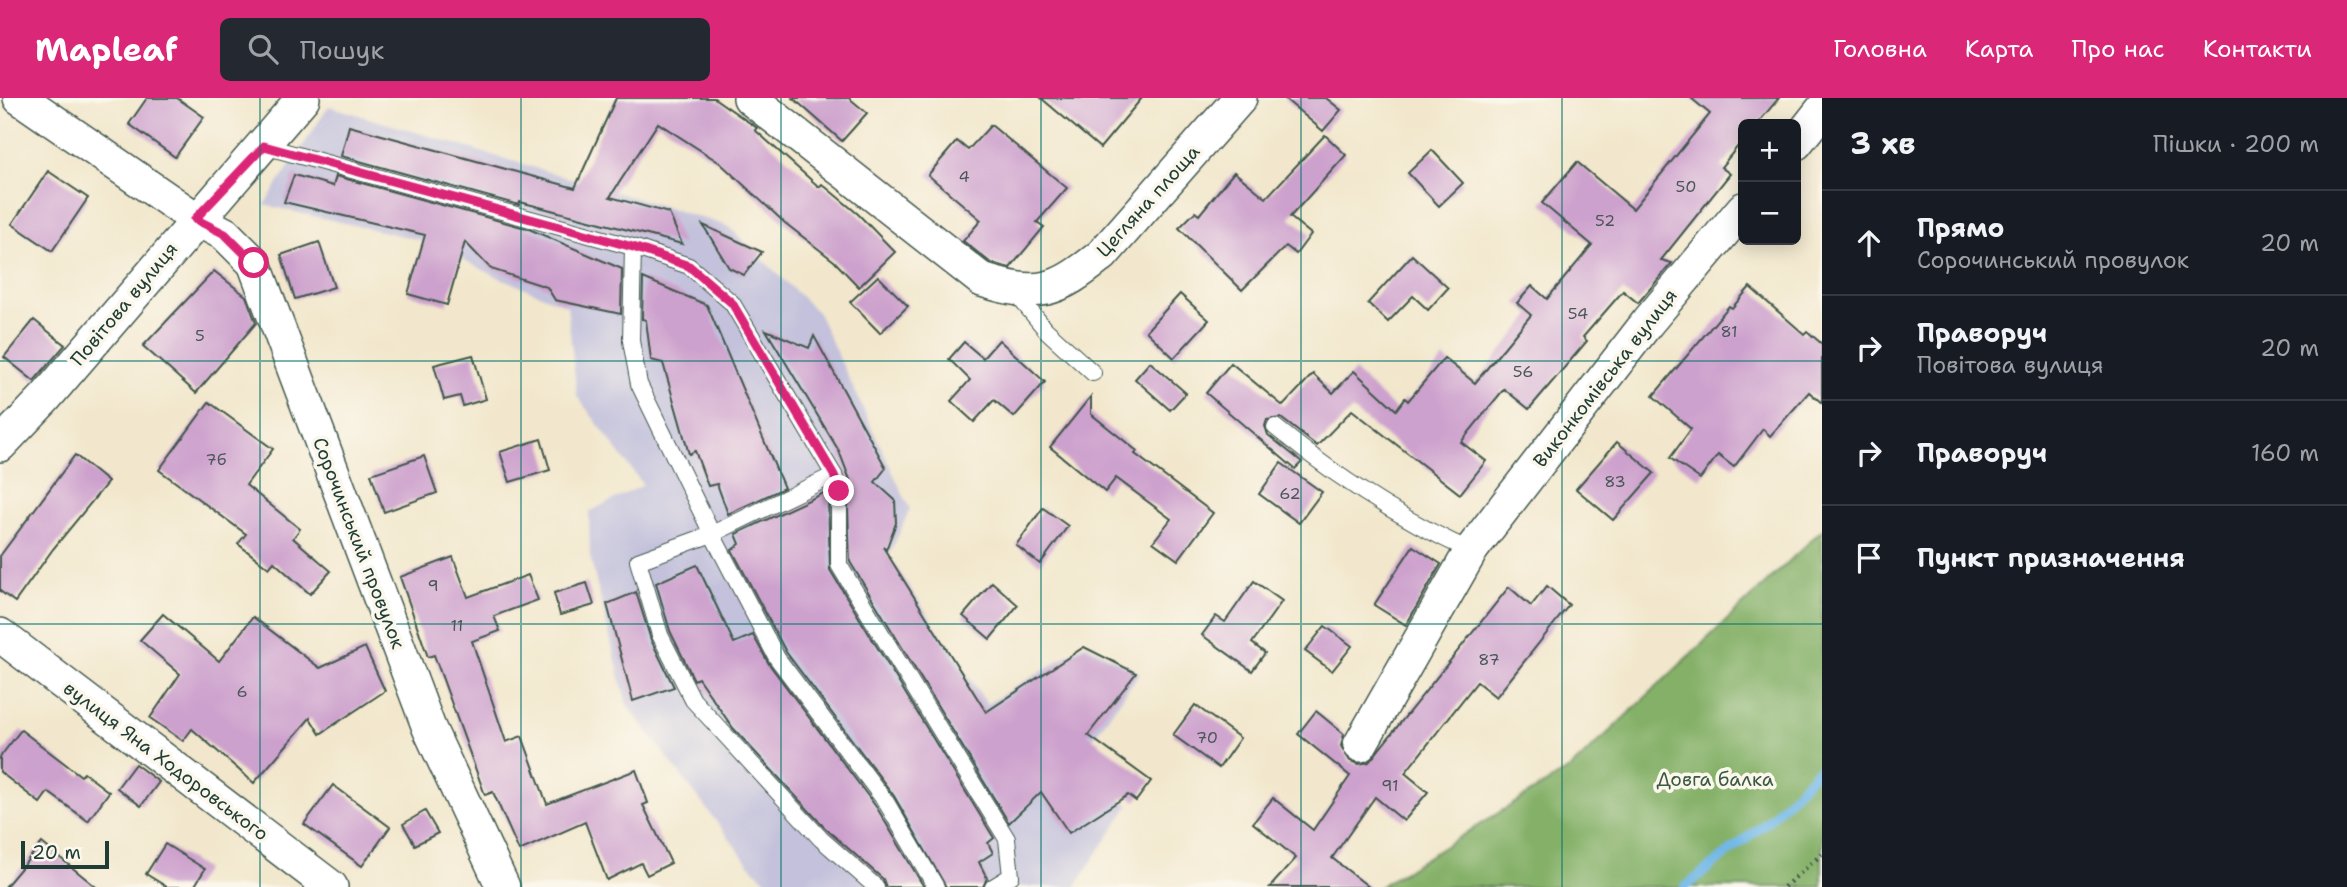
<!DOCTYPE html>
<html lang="uk">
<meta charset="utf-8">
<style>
:root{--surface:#171b24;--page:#242831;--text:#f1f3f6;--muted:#9ea1a6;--line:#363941;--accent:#db2777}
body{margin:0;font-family:"Shantell Sans",sans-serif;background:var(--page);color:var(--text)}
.controls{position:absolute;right:21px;top:21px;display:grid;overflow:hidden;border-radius:10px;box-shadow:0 4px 18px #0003}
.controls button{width:63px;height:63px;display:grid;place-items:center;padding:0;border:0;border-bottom:2px solid var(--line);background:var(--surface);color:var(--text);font:35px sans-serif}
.scale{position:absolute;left:21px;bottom:18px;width:88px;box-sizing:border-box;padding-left:7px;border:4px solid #1f3d34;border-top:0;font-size:19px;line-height:24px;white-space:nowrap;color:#1f3d34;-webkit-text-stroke:5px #fbf7ec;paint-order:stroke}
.stop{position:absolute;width:21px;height:21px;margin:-16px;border:5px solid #db2777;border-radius:50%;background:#fff}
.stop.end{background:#db2777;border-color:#fff;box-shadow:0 2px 7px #0008}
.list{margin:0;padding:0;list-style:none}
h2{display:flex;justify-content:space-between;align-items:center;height:91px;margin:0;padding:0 28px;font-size:30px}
h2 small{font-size:23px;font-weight:400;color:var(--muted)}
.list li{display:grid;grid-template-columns:46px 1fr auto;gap:21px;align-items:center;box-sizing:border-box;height:105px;padding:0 28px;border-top:2px solid var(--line)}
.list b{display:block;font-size:26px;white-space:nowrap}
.list p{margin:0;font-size:23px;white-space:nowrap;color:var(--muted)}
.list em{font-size:23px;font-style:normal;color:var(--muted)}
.icon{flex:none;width:38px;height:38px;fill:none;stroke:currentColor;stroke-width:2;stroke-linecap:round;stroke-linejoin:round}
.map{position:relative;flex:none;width:1822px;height:789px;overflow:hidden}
header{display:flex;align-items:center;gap:42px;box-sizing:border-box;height:98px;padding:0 35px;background:var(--accent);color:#fff}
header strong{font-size:33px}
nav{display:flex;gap:38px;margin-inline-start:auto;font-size:24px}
.search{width:490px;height:63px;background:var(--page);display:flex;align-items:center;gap:18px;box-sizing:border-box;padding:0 24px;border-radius:10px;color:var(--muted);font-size:26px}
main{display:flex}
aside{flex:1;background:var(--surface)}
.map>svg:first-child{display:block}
.industrial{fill:#c3c1db}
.forest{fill:#84b068;stroke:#52764e;stroke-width:2}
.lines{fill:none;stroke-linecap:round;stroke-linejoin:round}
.stream{stroke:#71b8e9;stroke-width:9}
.building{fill:#cda1cd}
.service-casing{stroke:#3f564b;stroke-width:18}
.minor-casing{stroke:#3f564b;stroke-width:36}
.path{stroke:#3f564b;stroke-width:4.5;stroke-dasharray:2 5;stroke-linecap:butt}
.service{stroke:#fff;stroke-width:16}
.minor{stroke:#fff;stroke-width:33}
.route{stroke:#db2777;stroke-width:9}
.grid{fill:none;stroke:#0f766e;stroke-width:2;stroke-opacity:0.55}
.labels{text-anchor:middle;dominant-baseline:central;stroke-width:7;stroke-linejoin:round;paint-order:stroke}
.number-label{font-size:16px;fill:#4a565a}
.street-label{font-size:19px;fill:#1f3d34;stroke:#fbf7ec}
.park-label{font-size:19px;fill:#3a5a42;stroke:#fbf7ec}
</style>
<header>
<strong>Mapleaf</strong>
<div class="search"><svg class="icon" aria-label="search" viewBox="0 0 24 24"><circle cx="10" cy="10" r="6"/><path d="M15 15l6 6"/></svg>Пошук</div>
<nav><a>Головна</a><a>Карта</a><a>Про нас</a><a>Контакти</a></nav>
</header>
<main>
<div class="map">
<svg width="1822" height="789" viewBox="0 0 1822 789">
<rect width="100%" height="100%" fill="#fbf7ec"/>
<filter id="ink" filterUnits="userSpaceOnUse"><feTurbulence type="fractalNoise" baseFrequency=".0143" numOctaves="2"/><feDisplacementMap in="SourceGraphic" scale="14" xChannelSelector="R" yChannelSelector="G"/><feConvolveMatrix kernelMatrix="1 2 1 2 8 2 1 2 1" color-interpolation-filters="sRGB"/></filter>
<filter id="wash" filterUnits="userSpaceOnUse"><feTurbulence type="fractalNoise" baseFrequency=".00686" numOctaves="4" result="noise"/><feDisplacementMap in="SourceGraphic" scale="28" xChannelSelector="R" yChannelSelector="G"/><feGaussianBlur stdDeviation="1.57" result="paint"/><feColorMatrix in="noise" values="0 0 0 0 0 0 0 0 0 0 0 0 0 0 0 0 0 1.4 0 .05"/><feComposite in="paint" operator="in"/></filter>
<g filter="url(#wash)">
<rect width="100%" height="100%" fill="#f2e7cc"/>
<polygon class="industrial" points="329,8 728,128 818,215 910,411 889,458 987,606 1085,546 1140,575 1074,667 1129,707 1075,789 772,789 748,765 627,607 590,459 589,414 643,387 577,298 567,208 489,175 430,144 264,107"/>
<polygon class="forest" points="1822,432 1822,789 1379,789 1571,670"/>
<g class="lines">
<polyline class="stream" points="1685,789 1767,724 1822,668"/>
</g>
<g id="blocks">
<g class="building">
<polygon points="147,0 177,0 204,19 175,59 129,26"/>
<polygon points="616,0 714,0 757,30 755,32 819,89 822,86 858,116 895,154 859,189 834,163 785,125 720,65 658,25 610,99 669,115 682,146 520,104 519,107 341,58 349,28 575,90"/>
<polygon points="793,0 849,0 867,15 842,43"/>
<polygon points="1041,0 1142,0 1100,50"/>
<polygon points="1284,0 1326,0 1341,12 1323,33"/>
<polygon points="1691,0 1779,0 1757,26 1743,26 1743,42 1721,69 1730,76 1661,162 1672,165 1638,205 1623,193 1583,239 1587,243 1529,311 1504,291 1461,344 1486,363 1460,396 1352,312 1317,348 1281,320 1267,322 1265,328 1268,337 1302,364 1295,371 1206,295 1231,265 1283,308 1313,276 1333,295 1354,273 1396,312 1405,300 1408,303 1444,260 1475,285 1531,217 1517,205 1532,188 1547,201 1592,147 1542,105 1577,64 1633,111 1710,16"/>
<polygon points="991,27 1067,90 1037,124 1044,129 1010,170 991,165 963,143 981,122 928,77 957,43 968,52"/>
<polygon points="1325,37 1346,57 1290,119 1311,136 1296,156 1286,148 1242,192 1179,130 1195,114 1199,117 1234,74 1266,100"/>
<polygon points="1432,52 1463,85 1439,108 1408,75"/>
<polygon points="48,73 88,100 52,153 12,126"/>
<polygon points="294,77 333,88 336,78 529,131 622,171 621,216 555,202 547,189 491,171 465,144 447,207 408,196 425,137 284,104"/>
<polygon points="703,127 762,154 744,177 729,170"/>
<polygon points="319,144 334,189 295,201 281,157"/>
<polygon points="1412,157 1448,190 1428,212 1413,198 1388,224 1368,205"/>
<polygon points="214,173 246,198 256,225 196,295 143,248"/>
<polygon points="878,178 908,208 880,235 850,204"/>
<polygon points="643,180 707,207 784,390 728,416 717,386 708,388 695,353 689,356 663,265 651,262 646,222 642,221"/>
<polygon points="1750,189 1804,236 1807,233 1822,246 1822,305 1809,294 1770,338 1763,331 1734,369 1718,357 1700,381 1670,360 1691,331 1653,298 1729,208 1732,210"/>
<polygon points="1180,196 1209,222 1174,260 1146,233"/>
<polygon points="34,222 65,247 34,283 4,259"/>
<polygon points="766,232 809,250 814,238 886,370 875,384 895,402 896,425 886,452 883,449 986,614 1084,549 1136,575 1088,637 1151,683 1136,703 1128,697 1069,735 1041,694 1009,725 850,464 847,383 850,382 839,353"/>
<polygon points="999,242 1045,284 1014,319 994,302 974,324 951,303 970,282 949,261 964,244 983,260"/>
<polygon points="473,257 486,301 463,308 460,298 444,302 434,267"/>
<polygon points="1150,264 1186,295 1170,312 1135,281"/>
<polygon points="1091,298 1091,316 1137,353 1135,356 1213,415 1178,462 1153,444 1171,421 1116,380 1105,394 1050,349"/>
<polygon points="209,304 273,351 246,387 300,431 293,440 331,473 310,496 274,464 269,470 238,446 246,436 159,372"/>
<polygon points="541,341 550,372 510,384 500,354"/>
<polygon points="1617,344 1654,375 1613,422 1576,391"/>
<polygon points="75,357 108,384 53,451 15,504 0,493 0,458"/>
<polygon points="424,358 437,395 384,414 371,376"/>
<polygon points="1281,365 1322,394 1299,425 1259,396"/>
<polygon points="828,393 830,472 994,740 988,745 993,755 979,764 987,780 983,789 946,789 894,698 786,554 732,452 740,446 736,436"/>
<polygon points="1043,410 1068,428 1040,466 1016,447"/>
<polygon points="1413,448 1441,466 1406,527 1374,507"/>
<polygon points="453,459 468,499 528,477 538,502 494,518 500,533 472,543 506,644 522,638 547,706 636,672 648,705 643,707 671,765 647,777 641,765 607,782 585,724 519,753 493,694 485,697 434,557 428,559 400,479"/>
<polygon points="697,467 734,545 753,537 769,566 877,710 924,789 886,789 883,781 825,730 733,630 698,580 694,582 670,533 656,485"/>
<polygon points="1254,483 1282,503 1252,545 1265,555 1252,573 1202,537 1216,518 1225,524"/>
<polygon points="992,484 1018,507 990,541 963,518"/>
<polygon points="587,485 594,507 560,517 554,495"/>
<polygon points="1547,488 1569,507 1496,599 1477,584 1405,675 1428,694 1404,723 1375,699 1332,760 1369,789 1270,789 1296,760 1253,725 1273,700 1313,732 1350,678 1298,636 1316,613 1344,636 1341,648 1350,663 1359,666 1369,664 1509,489 1531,508"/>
<polygon points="636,494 651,542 674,589 633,603 607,506"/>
<polygon points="163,516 219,563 253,519 320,570 365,549 385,593 320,636 310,620 254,685 192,631 183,643 150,620 180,576 140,542"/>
<polygon points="1325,528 1352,548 1332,573 1305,553"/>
<polygon points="1195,607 1240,640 1219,670 1173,637"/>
<polygon points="21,632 81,678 84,675 109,694 88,723 48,694 40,705 0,674 0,659"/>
<polygon points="135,666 159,684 141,708 117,690"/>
<polygon points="333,687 390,729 362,768 304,726"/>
<polygon points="425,713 438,735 415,747 403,726"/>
<polygon points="42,745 96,789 5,789"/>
<polygon points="165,746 205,771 194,789 167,789 146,776"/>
</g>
</g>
</g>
<g filter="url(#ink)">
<use href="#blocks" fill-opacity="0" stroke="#3f564b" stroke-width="2"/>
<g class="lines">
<defs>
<g id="service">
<polyline points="264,48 633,149 689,168 732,205 834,377 839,393 839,467 1007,741 1011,778 993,789"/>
<polyline points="633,149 631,243 639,286 712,436 777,560 886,704 936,789"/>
<polyline points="1013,192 1046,232 1093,275"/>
<path d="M1275,329C1335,378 1400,421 1471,453"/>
<polyline points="834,377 712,436 638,463 660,537 693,602 821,741 876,789"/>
</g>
<g id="minor">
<polyline points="20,0 196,121 225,136 254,165 429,630 503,789"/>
<path d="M750,0L982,182C1039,200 1056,194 1102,157L1240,0"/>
<polyline points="1796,45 1822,12"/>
<polyline points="0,347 45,300 303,0"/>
<polyline points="0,537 331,789"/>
<polyline points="1360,647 1472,451 1647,225 1743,111"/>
</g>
</defs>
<use href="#service" class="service-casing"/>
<use href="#minor" class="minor-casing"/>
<polyline class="path" points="1784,789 1822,756"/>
<use href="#service" class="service"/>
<use href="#minor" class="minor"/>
</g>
</g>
<g class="lines" filter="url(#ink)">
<polyline class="route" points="254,165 225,136 195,121 264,48 633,149 689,168 732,205 834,377 839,393"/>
</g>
<path class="grid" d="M260,0V789M521,0V789M781,0V789M1041,0V789M1301,0V789M1562,0V789M0,263H1822M0,526H1822"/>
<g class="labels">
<g class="number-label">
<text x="964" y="78">4</text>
<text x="1686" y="88">50</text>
<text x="1605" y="122">52</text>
<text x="1578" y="215">54</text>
<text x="1729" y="233">81</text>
<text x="200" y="237">5</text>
<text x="1523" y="273">56</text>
<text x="216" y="361">7б</text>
<text x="1615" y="383">83</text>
<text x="1290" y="395">62</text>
<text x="433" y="487">9</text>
<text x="457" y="527">11</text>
<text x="1489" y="561">87</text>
<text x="242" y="593">6</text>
<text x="1207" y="639">70</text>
<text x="1390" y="687">91</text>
</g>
<g class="street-label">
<text transform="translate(1148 103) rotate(-48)">Цегляна площа</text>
<text transform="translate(124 206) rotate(-50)">Повітова вулиця</text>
<text transform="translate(1605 280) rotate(-52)">Виконкомівська вулиця</text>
<text transform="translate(359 445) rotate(69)">Сорочинський провулок</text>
<text transform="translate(166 663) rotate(37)">вулиця Яна Ходоровського</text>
</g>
<g class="park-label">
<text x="1715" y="681">Довга балка</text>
</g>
</g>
</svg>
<div class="controls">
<button>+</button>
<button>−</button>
</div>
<div class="scale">20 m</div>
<div class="stop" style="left:254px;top:165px"></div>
<div class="stop end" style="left:839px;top:393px"></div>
</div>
<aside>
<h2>3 хв<small>Пішки · 200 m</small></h2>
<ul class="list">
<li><svg class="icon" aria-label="ahead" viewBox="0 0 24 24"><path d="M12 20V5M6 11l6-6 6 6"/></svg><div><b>Прямо</b><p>Сорочинський провулок</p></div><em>20 m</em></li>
<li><svg class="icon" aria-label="right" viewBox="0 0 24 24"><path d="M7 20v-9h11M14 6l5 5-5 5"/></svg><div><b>Праворуч</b><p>Повітова вулиця</p></div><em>20 m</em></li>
<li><svg class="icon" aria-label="right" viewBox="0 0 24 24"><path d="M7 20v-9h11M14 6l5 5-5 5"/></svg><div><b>Праворуч</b></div><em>160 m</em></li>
<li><svg class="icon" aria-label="arrive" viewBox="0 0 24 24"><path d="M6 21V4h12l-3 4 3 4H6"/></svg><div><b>Пункт призначення</b></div></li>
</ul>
</aside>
</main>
